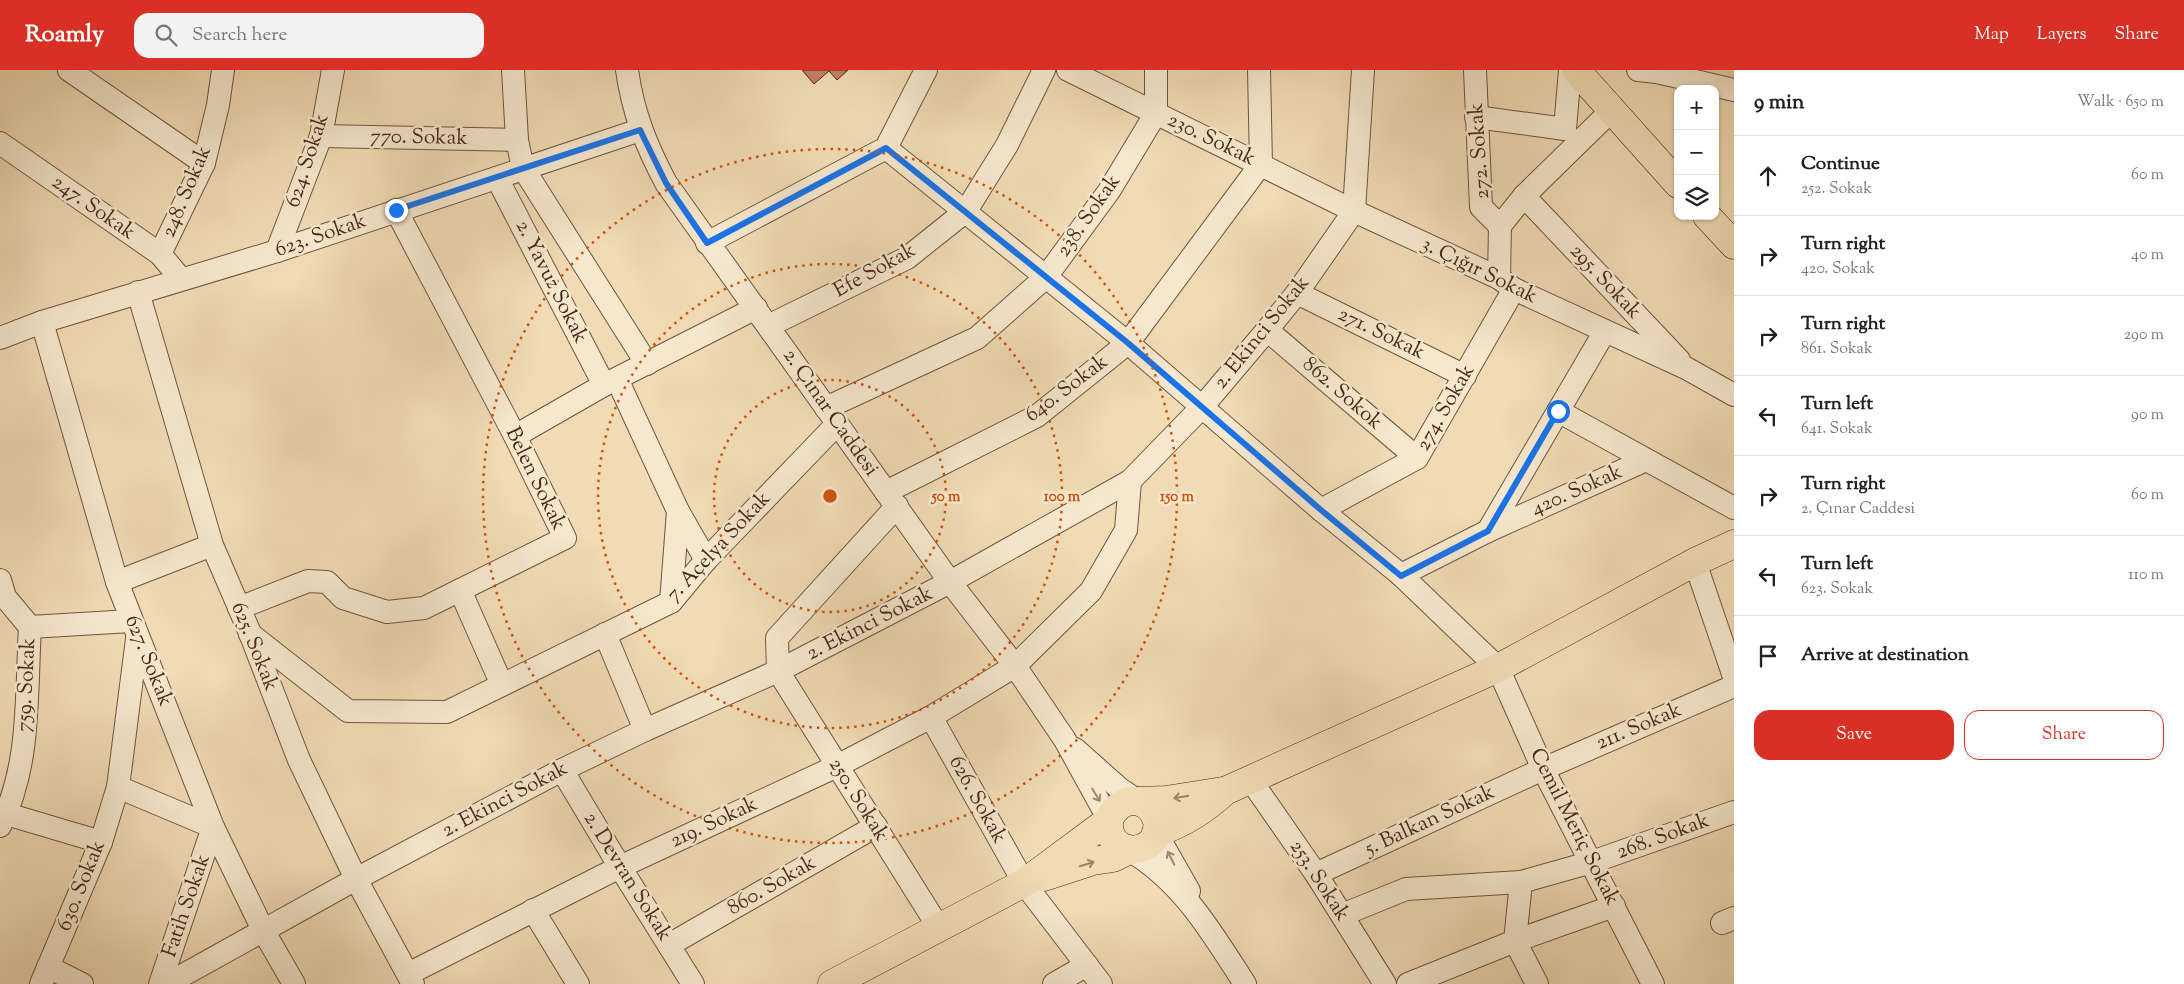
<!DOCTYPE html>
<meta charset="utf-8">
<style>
:root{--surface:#fff;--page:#f2f2f2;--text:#202124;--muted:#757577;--line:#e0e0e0;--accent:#d93025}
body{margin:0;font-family:"Sorts Mill Goudy",serif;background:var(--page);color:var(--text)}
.controls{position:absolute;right:15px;top:15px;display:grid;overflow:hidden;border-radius:10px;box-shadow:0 1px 4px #0004}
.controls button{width:45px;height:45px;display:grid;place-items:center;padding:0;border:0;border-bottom:1px solid var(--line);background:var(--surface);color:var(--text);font:25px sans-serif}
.stop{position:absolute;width:15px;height:15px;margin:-11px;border:4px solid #1a73e8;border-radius:50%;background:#fff}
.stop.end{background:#1a73e8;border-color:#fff;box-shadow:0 1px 5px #0008}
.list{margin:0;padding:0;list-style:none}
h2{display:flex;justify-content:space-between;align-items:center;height:65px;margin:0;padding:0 20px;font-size:21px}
h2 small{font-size:16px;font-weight:400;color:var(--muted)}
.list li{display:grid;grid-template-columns:32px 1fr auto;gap:15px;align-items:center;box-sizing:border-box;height:80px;padding:0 20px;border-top:1px solid var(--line)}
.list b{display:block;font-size:19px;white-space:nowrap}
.list p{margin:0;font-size:16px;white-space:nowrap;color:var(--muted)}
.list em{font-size:16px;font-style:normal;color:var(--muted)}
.actions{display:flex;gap:10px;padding:15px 20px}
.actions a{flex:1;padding:11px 0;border:1px solid var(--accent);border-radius:15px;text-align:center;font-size:18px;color:var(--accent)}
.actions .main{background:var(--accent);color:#fff}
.icon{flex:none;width:28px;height:28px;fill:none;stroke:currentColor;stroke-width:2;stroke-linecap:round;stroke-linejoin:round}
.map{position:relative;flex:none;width:1734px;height:914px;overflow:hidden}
header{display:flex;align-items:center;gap:30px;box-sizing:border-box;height:70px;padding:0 25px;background:var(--accent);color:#fff}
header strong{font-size:24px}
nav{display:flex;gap:28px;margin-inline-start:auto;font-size:18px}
.search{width:350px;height:45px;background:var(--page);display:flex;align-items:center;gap:12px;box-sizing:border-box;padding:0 18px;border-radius:15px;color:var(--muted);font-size:19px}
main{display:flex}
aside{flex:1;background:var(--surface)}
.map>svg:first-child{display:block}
.building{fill:#c77e61;stroke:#482716}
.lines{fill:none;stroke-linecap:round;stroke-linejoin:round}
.minor-casing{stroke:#72543e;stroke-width:24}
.major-casing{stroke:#482716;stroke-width:29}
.minor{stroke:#f5e8ce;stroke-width:22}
.major{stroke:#f0dbb4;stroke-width:28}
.oneway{stroke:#9e8872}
.oneway2{stroke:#9c8165}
.route{stroke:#1a73e8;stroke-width:6}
.ring{fill:none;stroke:#d0520e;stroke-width:2.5;stroke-dasharray:2.5 5}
.labels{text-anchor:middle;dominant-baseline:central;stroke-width:5;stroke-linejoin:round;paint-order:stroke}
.street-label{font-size:21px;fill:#482716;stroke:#f5e8ce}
.centre{fill:#d0520e;stroke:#f5e8ce;stroke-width:2.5}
.ring-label{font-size:15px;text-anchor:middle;font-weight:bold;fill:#d0520e;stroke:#f5e8ce;stroke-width:5;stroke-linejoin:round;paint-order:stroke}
</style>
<header>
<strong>Roamly</strong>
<div class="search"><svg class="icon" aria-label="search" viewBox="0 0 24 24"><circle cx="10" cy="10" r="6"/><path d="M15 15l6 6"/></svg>Search here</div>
<nav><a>Map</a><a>Layers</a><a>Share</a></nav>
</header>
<main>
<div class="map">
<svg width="1734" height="914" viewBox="0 0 1734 914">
<rect width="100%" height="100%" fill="#f0dbb4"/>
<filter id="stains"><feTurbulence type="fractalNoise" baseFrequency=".004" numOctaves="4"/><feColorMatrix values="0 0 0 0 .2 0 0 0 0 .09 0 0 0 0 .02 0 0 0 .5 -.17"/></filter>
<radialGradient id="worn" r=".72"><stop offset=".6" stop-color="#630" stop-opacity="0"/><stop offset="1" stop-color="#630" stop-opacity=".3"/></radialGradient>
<polygon class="building" points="802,0 848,0 837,10 829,1 814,14"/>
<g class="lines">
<defs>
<g id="minor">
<polyline points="69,0 204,93"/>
<polyline points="513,0 517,70 523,98 647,294"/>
<path d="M627,0C633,43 646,75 666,113L950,512L1015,596L1065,670L1109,750"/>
<polyline points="1068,0 1354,141 1499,208 1514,219 1686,298 1734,325"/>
<polyline points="1475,0 1481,137 1500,156"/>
<polyline points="1638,0 1657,2 1734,20"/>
<polyline points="1476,47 1565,59 1570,0"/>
<polyline points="321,66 517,70"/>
<polyline points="0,73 160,184 181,209"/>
<polyline points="886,78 1128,273 1321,440 1401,505 1498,598 1543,699 1653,914"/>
<polyline points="497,108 604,315"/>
<polyline points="1524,126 1679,290"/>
<polyline points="707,173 886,78 926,0"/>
<polyline points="277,181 321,66 333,0"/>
<polyline points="160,184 204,93 218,35 223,0"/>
<polyline points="1499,208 1500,156 1524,126 1611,41"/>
<polyline points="138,222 212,475 250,563 299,690 356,809 413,914"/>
<polyline points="1297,223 1465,306"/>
<polyline points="42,252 117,512 213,757 263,860 294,914"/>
<polyline points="768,256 907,188 966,141 1007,75 1044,0"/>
<polyline points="1267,260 1417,388"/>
<polyline points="0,268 42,252 277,181 640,60"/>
<polyline points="617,309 678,441 671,532"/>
<polyline points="826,338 977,268 1046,207 1109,121 1156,43 1156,0"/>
<polyline points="1558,341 1734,438"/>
<polyline points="515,366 604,315 756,238"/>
<polyline points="886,422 1037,346 1128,273 1261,94 1259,0"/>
<polyline points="897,436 777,568 778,601 939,858"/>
<polyline points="1321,440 1417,388 1514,219"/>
<polyline points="678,441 706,490"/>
<polyline points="1488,461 1605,261"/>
<polyline points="1695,492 1734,607"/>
<polyline points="1401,505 1488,461 1646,390"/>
<path d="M0,510L5,527L30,557C26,623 31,696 0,756"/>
<polyline points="117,512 212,475"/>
<polyline points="460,520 502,615"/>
<polyline points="239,538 308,511 327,512 343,528 387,542 424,538 565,468 515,366 396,140"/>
<polyline points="30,557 131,551"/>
<polyline points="250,564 348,641 447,642 671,532 706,490 837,354"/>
<polyline points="605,564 645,660"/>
<polyline points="931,647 1024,813 1101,914"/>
<polyline points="1075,679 1120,719 1138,731"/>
<polyline points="562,700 620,797 693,914"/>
<polyline points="1250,709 1316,804 1385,914"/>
<polyline points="118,717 213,757 160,914"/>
<polyline points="0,742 101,772"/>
<polyline points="1156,763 1189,821"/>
<path d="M1129,780C1183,812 1212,863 1245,914"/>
<polyline points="1316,804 1543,699 1734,616"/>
<polyline points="1521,812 1515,871 1537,914"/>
<polyline points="533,840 578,914"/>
<polyline points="1342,845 1406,819 1521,812 1592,792 1734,742"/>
<polyline points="1722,853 1734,848"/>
<polyline points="669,875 876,756"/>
<polyline points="48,897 82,914"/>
<polyline points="408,904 620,797 837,696 931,647 1015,596 1091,521 1126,460 1130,411"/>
<polyline points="41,914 101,772 118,717 137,569"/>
<polyline points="167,914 356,809 562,700 645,660 778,601 950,512 1130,411 1202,337 1267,260 1297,223 1354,141 1363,0"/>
<polyline points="1054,914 1087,895"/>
<polyline points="1408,914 1515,871 1614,836"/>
</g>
<g id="major">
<polyline points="1576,0 1678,114"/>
<polyline points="1707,146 1734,175"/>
<polyline points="1138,731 1166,730 1223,721"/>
<path d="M1156,763C1182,754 1205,740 1225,721L1498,598L1695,492L1734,474"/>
<polyline points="1044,807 1093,791 1113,788 1129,780"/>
<path d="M832,914L1024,813L1109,750C1115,735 1131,725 1146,735C1152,739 1155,744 1157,751C1163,786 1106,792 1109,750"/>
</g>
</defs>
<use href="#minor" class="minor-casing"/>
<use href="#major" class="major-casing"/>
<use href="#minor" class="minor"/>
<use href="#major" class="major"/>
</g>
<defs><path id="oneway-shaft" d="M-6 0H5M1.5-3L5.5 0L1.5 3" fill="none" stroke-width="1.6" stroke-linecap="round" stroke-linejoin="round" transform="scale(1.25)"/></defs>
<g class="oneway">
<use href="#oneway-shaft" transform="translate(1096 725) rotate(59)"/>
<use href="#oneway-shaft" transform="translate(1171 788) rotate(-117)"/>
</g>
<g class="oneway2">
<use href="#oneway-shaft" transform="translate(1181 727) rotate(170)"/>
<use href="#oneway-shaft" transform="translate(1087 794) rotate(-17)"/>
</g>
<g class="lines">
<polyline class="route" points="396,140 640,60 666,113 707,173 886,78 1128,273 1321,440 1401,506 1488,461 1558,341"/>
</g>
<g class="ring">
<circle cx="830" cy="426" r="116"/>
<circle cx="830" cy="426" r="232"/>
<circle cx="830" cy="426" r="347"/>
</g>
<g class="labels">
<g class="street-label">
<text transform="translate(419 68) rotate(1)">770. Sokak</text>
<text transform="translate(1211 70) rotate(26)">230. Sokak</text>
<text transform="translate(1480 81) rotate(-94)">272. Sokak</text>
<text transform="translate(308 91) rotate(-72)">624. Sokak</text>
<text transform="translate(187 122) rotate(-67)">248. Sokak</text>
<text transform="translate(93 138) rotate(35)">247. Sokak</text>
<text transform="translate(1089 146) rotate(-55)">238. Sokak</text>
<text transform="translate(321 166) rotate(-19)">623. Sokak</text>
<text transform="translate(875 201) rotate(-29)">Efe Sokak</text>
<text transform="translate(1479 201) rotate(26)">3. Çığır Sokak</text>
<text transform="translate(551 212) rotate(63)">2. Yavuz Sokak</text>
<text transform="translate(1605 212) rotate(47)">295. Sokak</text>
<text transform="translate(1262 263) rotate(-51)">2. Ekinci Sokak</text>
<text transform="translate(1381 264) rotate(26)">271. Sokak</text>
<text transform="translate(1067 319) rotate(-37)">640. Sokak</text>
<text transform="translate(1342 324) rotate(41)">862. Sokok</text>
<text transform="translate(1446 338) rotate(-60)">274. Sokak</text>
<text transform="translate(830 343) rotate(55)">2. Çınar Caddesi</text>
<text transform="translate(535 409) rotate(64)">Belen Sokak</text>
<text transform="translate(1577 421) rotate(-24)">420. Sokak</text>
<text transform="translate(719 477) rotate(-47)">7. Açelya Sokak</text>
<text transform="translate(870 554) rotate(-27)">2. Ekinci Sokak</text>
<text transform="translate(254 577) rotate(68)">625. Sokak</text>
<text transform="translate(148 591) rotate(68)">627. Sokak</text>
<text transform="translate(27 615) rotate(-87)">759. Sokak</text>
<text transform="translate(1639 657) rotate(-23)">211. Sokak</text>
<text transform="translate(505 730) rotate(-28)">2. Ekinci Sokak</text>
<text transform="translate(858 730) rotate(58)">250. Sokak</text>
<text transform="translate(977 730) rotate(61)">626. Sokak</text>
<text transform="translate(1430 751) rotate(-25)">5. Balkan Sokak</text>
<text transform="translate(714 753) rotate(-25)">219. Sokak</text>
<text transform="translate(1574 757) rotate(63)">Cemil Meriç Sokak</text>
<text transform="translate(1663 767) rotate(-20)">268. Sokak</text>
<text transform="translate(627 807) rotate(58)">2. Devran Sokak</text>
<text transform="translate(1319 811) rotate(57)">253. Sokak</text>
<text transform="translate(82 816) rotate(-68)">630. Sokak</text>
<text transform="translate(772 816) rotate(-30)">860. Sokak</text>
<text transform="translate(187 836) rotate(-71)">Fatih Sokak</text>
</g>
</g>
<circle cx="830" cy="426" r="8" class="centre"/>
<g class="ring-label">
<text x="946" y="431">50 m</text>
<text x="1062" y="431">100 m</text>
<text x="1177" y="431">150 m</text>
</g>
<rect width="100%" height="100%" filter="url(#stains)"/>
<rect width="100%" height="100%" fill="url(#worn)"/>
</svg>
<div class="controls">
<button>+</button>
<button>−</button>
<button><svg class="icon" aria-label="layers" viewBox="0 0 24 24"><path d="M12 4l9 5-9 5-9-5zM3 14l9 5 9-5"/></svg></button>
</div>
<div class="stop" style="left:1558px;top:341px"></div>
<div class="stop end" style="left:396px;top:140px"></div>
</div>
<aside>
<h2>9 min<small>Walk · 650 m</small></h2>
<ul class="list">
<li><svg class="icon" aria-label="ahead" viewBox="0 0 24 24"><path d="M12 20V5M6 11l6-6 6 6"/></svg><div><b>Continue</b><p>252. Sokak</p></div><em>60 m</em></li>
<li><svg class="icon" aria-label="right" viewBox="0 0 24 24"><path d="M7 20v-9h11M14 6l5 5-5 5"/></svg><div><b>Turn right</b><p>420. Sokak</p></div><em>40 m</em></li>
<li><svg class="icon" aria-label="right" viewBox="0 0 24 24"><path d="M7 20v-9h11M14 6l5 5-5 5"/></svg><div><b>Turn right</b><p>861. Sokak</p></div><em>290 m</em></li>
<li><svg class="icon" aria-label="left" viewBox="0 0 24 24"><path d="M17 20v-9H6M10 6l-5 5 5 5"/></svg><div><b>Turn left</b><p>641. Sokak</p></div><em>90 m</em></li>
<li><svg class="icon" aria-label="right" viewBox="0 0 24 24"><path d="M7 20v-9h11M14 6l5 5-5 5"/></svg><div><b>Turn right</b><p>2. Çınar Caddesi</p></div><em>60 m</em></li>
<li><svg class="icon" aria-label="left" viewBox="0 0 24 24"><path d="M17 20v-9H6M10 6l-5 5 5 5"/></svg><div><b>Turn left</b><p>623. Sokak</p></div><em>110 m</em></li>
<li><svg class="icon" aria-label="arrive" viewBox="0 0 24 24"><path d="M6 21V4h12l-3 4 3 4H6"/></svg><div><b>Arrive at destination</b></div></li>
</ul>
<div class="actions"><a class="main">Save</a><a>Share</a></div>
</aside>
</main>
